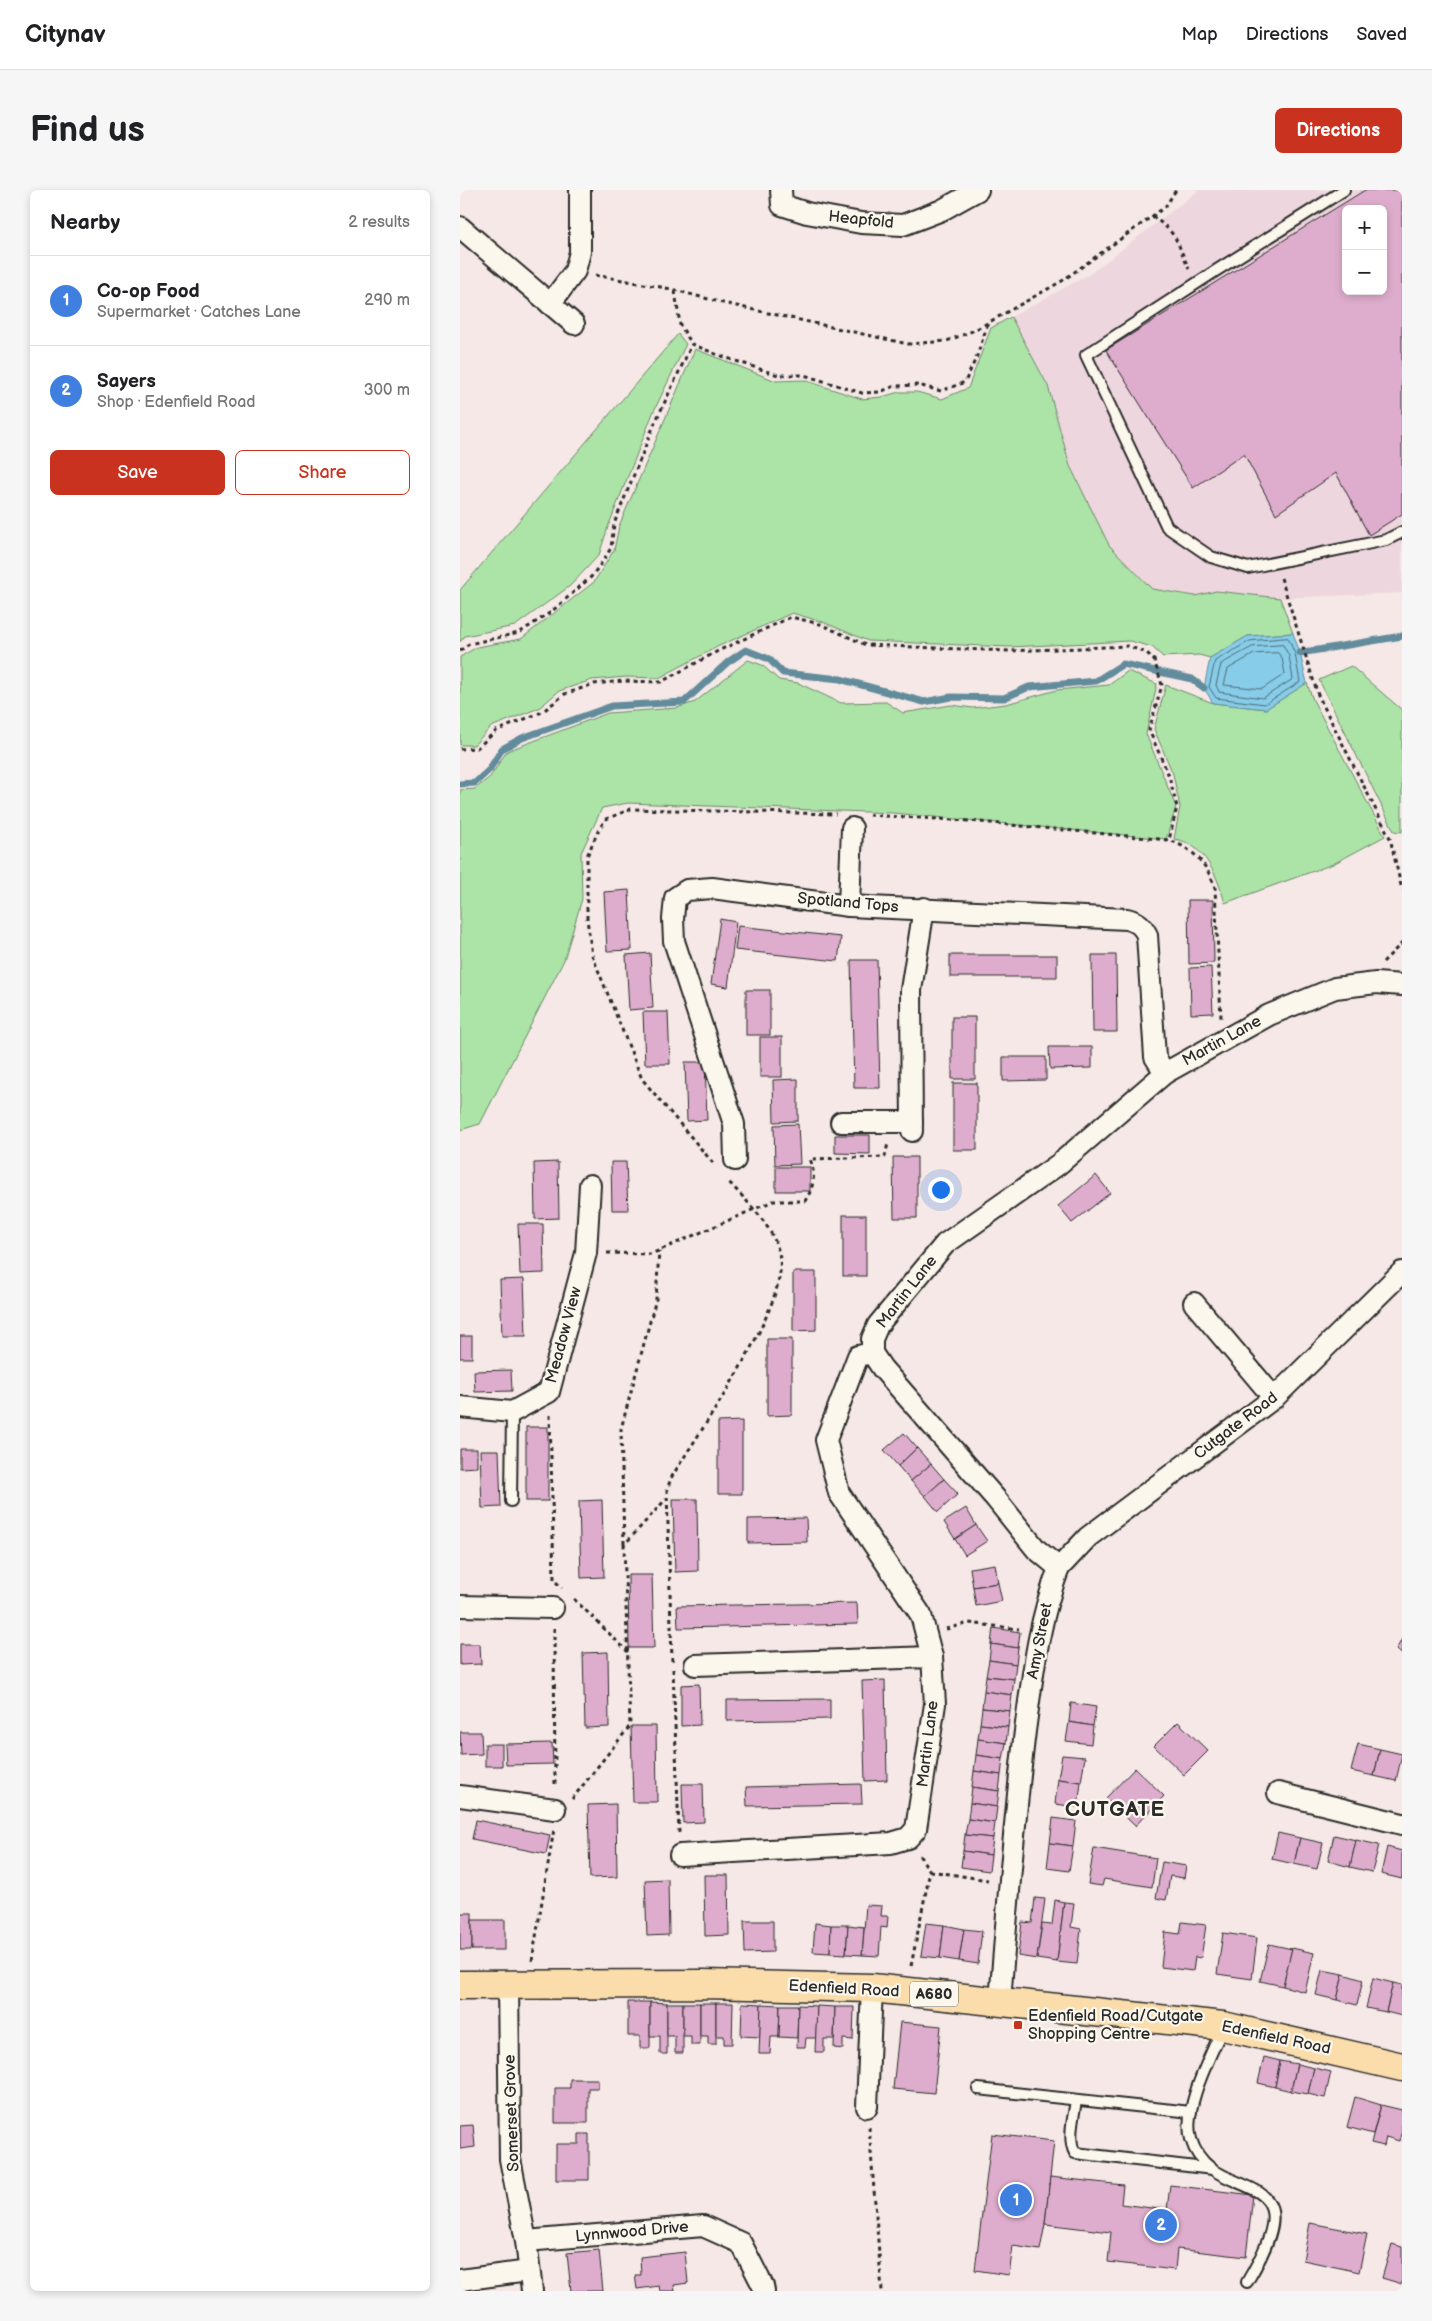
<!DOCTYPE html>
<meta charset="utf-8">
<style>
:root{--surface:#fff;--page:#f6f6f6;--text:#202124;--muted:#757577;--line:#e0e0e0;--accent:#c8321e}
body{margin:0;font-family:"Balsamiq Sans",sans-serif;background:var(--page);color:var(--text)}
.controls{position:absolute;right:15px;top:15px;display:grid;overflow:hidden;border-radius:8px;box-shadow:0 2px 8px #0003}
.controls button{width:45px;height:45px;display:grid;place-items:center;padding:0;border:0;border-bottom:1px solid var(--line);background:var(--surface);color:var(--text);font:25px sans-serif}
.you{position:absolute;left:480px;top:999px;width:18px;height:18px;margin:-12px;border:4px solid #fff;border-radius:50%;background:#1a73e8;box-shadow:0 0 0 8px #1a73e833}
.badge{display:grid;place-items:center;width:32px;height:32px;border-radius:50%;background:var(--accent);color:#fff;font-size:16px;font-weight:700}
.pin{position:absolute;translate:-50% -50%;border:2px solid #fff;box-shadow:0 1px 5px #0006}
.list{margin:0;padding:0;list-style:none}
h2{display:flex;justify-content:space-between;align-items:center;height:65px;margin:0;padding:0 20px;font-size:21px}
h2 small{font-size:16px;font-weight:400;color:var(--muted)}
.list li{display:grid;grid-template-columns:32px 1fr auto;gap:15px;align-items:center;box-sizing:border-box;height:90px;padding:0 20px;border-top:1px solid var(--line)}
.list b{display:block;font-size:19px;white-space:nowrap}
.list p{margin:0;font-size:16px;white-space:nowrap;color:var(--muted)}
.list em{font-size:16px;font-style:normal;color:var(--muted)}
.actions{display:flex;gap:10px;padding:15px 20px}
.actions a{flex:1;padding:11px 0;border:1px solid var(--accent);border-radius:8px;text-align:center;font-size:18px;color:var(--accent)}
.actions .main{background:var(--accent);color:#fff}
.map{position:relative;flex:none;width:942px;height:2101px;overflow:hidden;border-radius:8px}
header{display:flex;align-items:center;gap:30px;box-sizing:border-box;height:70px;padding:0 25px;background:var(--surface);border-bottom:1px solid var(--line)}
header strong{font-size:24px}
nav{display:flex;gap:28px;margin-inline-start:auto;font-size:18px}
.intro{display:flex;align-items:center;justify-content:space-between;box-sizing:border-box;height:120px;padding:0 30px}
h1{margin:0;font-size:35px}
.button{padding:12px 22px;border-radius:8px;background:var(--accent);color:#fff;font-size:18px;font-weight:700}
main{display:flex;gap:30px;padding:0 30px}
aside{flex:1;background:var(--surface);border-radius:8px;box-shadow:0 2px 8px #0003}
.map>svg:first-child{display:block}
.built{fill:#eed6de;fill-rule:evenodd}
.green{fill:#ace3a7;stroke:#6c8769}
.water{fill:#87cce8;stroke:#628c9c}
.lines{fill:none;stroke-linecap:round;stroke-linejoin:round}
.shore{stroke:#506b77;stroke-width:1}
.stream{stroke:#628c9c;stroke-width:7}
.building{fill:#deadcd;stroke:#2b2b2b;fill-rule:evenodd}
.lane-casing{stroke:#2b2b2b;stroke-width:14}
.street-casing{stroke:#2b2b2b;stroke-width:24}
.primary-casing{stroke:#2b2b2b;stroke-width:31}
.path{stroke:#2b2b2b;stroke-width:3;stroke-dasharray:4 4;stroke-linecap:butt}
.lane{stroke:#fbf7ec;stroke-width:10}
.street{stroke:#fbf7ec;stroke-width:20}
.primary{stroke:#faddab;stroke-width:28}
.poi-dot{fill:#c8321e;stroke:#fbf7ec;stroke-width:2}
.labels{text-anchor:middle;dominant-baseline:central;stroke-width:4.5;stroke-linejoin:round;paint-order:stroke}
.shield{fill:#fbf7ec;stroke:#696865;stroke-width:1}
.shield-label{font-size:15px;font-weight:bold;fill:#2b2b2b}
.street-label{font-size:16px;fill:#2b2b2b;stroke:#fbf7ec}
.poi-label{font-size:16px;fill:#2b2b2b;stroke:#fbf7ec;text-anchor:start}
.district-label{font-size:21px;font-weight:bold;letter-spacing:1px;fill:#2b2b2b;stroke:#fbf7ec}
</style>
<header>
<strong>Citynav</strong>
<nav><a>Map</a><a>Directions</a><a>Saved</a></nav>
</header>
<div class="intro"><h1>Find us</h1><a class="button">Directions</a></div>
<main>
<aside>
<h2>Nearby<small>2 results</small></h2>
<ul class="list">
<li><span class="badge" style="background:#3f7fe0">1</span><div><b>Co-op Food</b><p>Supermarket · Catches Lane</p></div><em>290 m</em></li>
<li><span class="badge" style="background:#3f7fe0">2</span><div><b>Sayers</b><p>Shop · Edenfield Road</p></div><em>300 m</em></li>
</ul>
<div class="actions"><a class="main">Save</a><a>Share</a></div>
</aside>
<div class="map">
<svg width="942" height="2101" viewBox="0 0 942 2101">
<rect width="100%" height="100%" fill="#f5e8e6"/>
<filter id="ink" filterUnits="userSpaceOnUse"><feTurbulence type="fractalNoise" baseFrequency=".02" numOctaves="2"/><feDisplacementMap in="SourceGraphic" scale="10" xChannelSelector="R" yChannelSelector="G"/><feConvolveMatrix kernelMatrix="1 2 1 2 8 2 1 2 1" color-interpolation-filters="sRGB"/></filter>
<g filter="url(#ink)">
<path class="built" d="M739,0H942V403L820,408L756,401L735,406L692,399L649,355L610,276L588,196L551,127L630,84ZM886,19H923V101H886Z"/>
<g class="green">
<polygon points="551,127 588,196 610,276 649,355 692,399 735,406 756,401 820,408 833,443 788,446 750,468 739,465 703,467 692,457 670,451 549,457 408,451 363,432 332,423 257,457 199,488 166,487 132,490 99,501 79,518 31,537 14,555 0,555 0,467 17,457 61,449 134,392 154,360 159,336 235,159 316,191 344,190 402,209 422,207 439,202 457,202 482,209 508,198 531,138"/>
<polygon points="218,144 226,154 193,223 148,337 139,365 110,396 55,436 5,446 0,452 0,400"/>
<polygon points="288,470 302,475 319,490 338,493 381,513 426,512 443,523 491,515 513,518 546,514 597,500 649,495 668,481 697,494 686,544 716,617 706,649 433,623 168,613 142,618 121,663 122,709 104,770 20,934 0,940 0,600 15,599 30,587 47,561 148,523 217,518 235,512"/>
<polygon points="891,476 942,520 942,642 934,641 859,490"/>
<path d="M847,493L853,510L925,646L873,674L765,713C758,688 745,653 714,649L720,617L713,584L694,539L706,495L753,513L806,519Z"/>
</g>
<polygon class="water" points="833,443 840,463 847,493 806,519 753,513 744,498 750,468 788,446"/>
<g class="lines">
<g class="shore">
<polygon points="828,448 835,464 840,492 805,514 756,508 749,497 755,471 790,451"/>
<polygon points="823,455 829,466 833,489 803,508 759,502 756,495 761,474 792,457"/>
<polygon points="818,463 822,468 825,484 802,499 764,495 768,479 794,464"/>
</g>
<g class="stream">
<polyline points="840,463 942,446"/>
<polyline points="0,594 15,593 29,580 42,559 62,548 152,516 224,512 268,472 286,460 309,469 323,483 380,489 464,512 491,507 544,508 569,497 636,491 663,474 732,489 744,498"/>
</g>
</g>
<g class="building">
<path d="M905,0H942V324L909,345L876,283L816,324L784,264L733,298L646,160ZM886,19H923V101H886Z"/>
<polygon points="169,700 172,760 147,761 144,702"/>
<polygon points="728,710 753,710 754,773 729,774"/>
<polygon points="260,729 276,732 268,797 251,794"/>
<polygon points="278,736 381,747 378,771 275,760"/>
<polygon points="190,763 193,818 169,820 166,765"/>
<rect x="490" y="765" width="107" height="22"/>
<polygon points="632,765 656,765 657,842 633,842"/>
<polygon points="391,770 417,770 420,898 394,898"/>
<polygon points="751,777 753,823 731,824 730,778"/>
<rect x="286" y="800" width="24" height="45"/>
<polygon points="183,822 208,822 210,874 185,874"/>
<rect x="492" y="827" width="23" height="62"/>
<rect x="300" y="847" width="22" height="40"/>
<polygon points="589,857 632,857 632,878 590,879"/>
<polygon points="543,867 586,867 586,890 543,891"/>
<polygon points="225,872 245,872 247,930 227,931"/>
<polygon points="338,889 338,931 314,932 313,890"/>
<rect x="493" y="893" width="24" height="67"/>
<polygon points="338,934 340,974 315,975 314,935"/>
<polygon points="375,945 410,945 410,964 375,963"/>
<polygon points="433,967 457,967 457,1028 434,1028"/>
<polygon points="98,972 99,1028 75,1029 74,973"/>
<polygon points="151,972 166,972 168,1020 152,1020"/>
<rect x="316" y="977" width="34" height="24"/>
<polygon points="636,985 650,1003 612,1033 598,1016"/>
<rect x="383" y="1025" width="23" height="61"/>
<polygon points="58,1034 83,1034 84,1083 60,1084"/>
<polygon points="333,1082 356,1082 356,1140 333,1141"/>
<polygon points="64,1089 66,1146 42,1146 40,1090"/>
<rect x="0" y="1146" width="12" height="22"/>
<polygon points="307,1149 332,1149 332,1225 307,1226"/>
<polygon points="51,1180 52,1201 15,1202 14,1181"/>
<polygon points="282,1231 282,1304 258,1304 258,1232"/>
<rect x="66" y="1237" width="22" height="74"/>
<polygon points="444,1243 457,1258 438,1276 424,1260"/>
<polygon points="457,1258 471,1274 451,1291 438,1276"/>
<polygon points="0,1259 17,1259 17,1277 0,1278"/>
<polygon points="20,1260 39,1260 41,1317 22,1318"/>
<polygon points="471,1274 484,1289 465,1306 451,1291"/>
<polygon points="484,1289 498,1304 478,1322 465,1306"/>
<polygon points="213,1309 237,1309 238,1381 215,1382"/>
<polygon points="142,1310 144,1387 121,1388 119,1311"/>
<polygon points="506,1318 516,1335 495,1349 484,1332"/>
<polygon points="346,1328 347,1352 288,1353 288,1329"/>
<polygon points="516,1335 527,1351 505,1365 495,1349"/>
<polygon points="535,1374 538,1393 513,1397 510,1378"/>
<polygon points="168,1385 192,1385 194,1458 169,1458"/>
<polygon points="538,1393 542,1411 516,1416 513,1397"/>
<polygon points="397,1413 398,1434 218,1438 217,1416"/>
<polygon points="533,1438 560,1442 558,1458 531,1454"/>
<polygon points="942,1449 942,1464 936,1460"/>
<polygon points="0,1454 20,1454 21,1474 0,1475"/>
<polygon points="531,1454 558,1458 556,1474 529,1470"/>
<polygon points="148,1462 149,1537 125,1538 123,1463"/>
<polygon points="529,1470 556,1474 554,1489 526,1486"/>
<polygon points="526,1486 554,1489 552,1505 524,1501"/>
<polygon points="425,1490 427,1590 405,1591 402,1491"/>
<polygon points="239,1494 240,1535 221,1536 221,1495"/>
<polygon points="524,1501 552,1505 550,1521 522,1518"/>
<polygon points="370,1509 370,1529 267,1531 267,1510"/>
<polygon points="611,1513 636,1517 633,1536 609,1532"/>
<polygon points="522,1518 550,1521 548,1537 520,1534"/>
<polygon points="609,1532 633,1536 631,1554 606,1551"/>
<polygon points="718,1532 748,1561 724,1585 694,1556"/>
<polygon points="520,1534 548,1537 546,1553 518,1549"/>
<polygon points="171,1536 196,1536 197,1612 173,1612"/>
<polygon points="0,1542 21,1542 22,1564 1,1565"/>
<polygon points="518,1549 546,1553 543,1569 516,1565"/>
<polygon points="92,1553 93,1574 46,1575 45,1554"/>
<rect x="25" y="1554" width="17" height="22"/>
<polygon points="898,1554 920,1559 914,1586 891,1581"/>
<polygon points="920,1559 942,1564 936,1591 914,1586"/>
<polygon points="516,1565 543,1569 541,1585 514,1581"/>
<polygon points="602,1565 625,1567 621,1592 598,1589"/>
<polygon points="675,1578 704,1606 675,1636 646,1608"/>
<polygon points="514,1581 541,1585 539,1601 512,1597"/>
<polygon points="598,1589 621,1592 618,1617 595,1614"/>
<polygon points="222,1594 243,1594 244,1632 223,1633"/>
<polygon points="401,1594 402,1614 287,1616 286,1597"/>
<polygon points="512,1597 539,1601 537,1617 510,1613"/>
<polygon points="510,1613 537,1617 535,1633 508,1629"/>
<polygon points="156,1614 157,1687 130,1688 128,1615"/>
<polygon points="593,1628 616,1631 613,1656 590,1653"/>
<polygon points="508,1629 535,1633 533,1648 505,1645"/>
<polygon points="16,1630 90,1645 86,1664 12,1649"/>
<polygon points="818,1643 840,1648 834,1674 812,1669"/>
<polygon points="505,1645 533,1648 531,1665 503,1661"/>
<polygon points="874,1645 896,1650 890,1677 868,1671"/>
<polygon points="840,1648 863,1653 857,1679 834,1674"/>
<polygon points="896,1650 919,1655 912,1682 890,1677"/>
<polygon points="590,1653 613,1656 609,1681 587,1678"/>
<polygon points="927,1657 942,1661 942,1689 921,1684"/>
<polygon points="634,1658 696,1668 692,1697 644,1689 642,1696 628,1694"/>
<polygon points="503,1661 531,1665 529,1681 501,1677"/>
<polygon points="702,1672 726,1676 724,1688 710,1686 706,1710 696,1708"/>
<polygon points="244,1685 268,1685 269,1745 245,1746"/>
<polygon points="208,1689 209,1745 187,1746 185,1690"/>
<polygon points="575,1708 585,1709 577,1769 558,1766 562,1732 572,1733"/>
<polygon points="595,1710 604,1712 597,1772 577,1769 582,1734 592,1735"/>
<polygon points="604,1712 614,1713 611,1737 621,1739 617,1774 597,1772"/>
<polygon points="406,1715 422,1716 421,1726 428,1726 427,1738 421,1737 419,1766 402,1765"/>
<rect x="0" y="1723" width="12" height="37"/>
<rect x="12" y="1730" width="33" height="30"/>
<polygon points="284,1731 313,1731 313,1762 285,1763"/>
<polygon points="722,1732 746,1735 741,1768 735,1767 733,1781 701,1777 705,1742 720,1744"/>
<polygon points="355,1733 371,1735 370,1763 353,1762"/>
<polygon points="466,1733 484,1735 480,1768 461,1766"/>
<polygon points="371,1735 388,1735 386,1764 370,1763"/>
<polygon points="388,1735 404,1737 402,1765 386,1764"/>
<polygon points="484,1735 504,1739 499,1771 480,1768"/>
<polygon points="504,1739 522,1741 518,1774 499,1771"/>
<polygon points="763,1743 797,1748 792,1789 757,1784"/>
<polygon points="809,1754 832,1759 823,1796 800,1791"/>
<polygon points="832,1758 854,1763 845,1802 823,1796"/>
<polygon points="862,1780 883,1784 877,1810 856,1805"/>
<polygon points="883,1784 903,1790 897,1815 877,1810"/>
<polygon points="913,1788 933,1793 926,1822 906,1818"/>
<polygon points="933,1793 942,1795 942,1826 926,1822"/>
<polygon points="168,1812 190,1812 190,1858 180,1858 180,1846 168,1846"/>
<polygon points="190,1812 207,1813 207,1864 200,1864 200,1846 190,1846"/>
<polygon points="207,1813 223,1813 223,1863 215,1863 215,1846 207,1846"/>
<polygon points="223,1813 240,1813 240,1855 231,1855 231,1846 223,1846"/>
<polygon points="240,1813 256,1813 256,1854 248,1854 248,1846 240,1846"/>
<polygon points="256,1813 273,1813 272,1854 264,1854 264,1846 256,1846"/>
<polygon points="282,1813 301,1814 300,1847 281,1846"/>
<polygon points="301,1814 320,1815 319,1847 311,1847 310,1864 299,1864"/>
<polygon points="320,1815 338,1815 337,1848 319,1847"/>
<polygon points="338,1815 357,1816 356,1848 346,1848 345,1857 337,1857"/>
<polygon points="357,1816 375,1817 374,1849 364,1849 364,1862 355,1862"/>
<polygon points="375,1817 394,1817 393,1850 383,1849 383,1859 374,1858"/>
<polygon points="440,1832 481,1836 474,1903 433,1899"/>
<polygon points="804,1867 820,1871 815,1897 798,1893"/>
<polygon points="820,1871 837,1874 831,1901 815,1897"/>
<polygon points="837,1874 854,1878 848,1904 831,1901"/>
<polygon points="854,1878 871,1882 865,1908 848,1904"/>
<polygon points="110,1889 138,1889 138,1898 128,1898 128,1933 95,1933 95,1898 110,1898"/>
<polygon points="895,1907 921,1915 913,1944 887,1937"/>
<polygon points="921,1915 942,1920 942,1941 939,1951 926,1947 924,1956 911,1953"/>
<polygon points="13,1935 15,1957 0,1959 0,1936"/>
<polygon points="119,1944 129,1944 129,1990 96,1990 96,1954 119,1954"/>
<polygon points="532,1944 594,1951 585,2034 580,2060 553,2056 549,2085 515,2080"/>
<polygon points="590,1987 663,1995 661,2014 707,2020 710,1995 793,2005 786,2067 717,2059 715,2080 648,2072 651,2042 585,2034"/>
<polygon points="850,2033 907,2044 899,2082 843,2070"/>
<polygon points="932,2054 942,2057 942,2094 922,2088"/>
<polygon points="139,2060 143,2101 111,2101 107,2063"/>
<polygon points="225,2062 228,2093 214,2095 215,2101 200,2101 199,2096 177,2099 175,2085 181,2085 180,2067"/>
</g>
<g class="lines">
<defs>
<g id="lane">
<polyline points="884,0 757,80 626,165 707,337 751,367 788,378 926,350 942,342"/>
<polyline points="51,1311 52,1222"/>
<path d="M763,1837C751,1865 722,1919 731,1949C751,2019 862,1967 787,2092"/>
<polyline points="518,1899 731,1922"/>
<path d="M616,1910C614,1926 607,1949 615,1963L753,1979"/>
</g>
<g id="street">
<polyline points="321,0 322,15 347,23 401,33 443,35 482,20 518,0"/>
<polyline points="0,37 114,134"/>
<polyline points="90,114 115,81 120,62 120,0"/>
<polyline points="389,716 392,638"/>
<polyline points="381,932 452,932"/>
<polyline points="452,941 451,800 464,718"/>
<path d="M275,970L274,934L214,751L213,729L215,708L227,700L252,698L389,716L667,729C678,732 682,735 687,745L695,867L705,883"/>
<polyline points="734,1113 814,1208"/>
<path d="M412,1163L422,1178L536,1309L576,1359L599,1378C578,1433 573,1483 565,1541C554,1631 547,1721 540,1811"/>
<polyline points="0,1217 52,1222 89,1202 126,1063 130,995"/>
<polyline points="599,1378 628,1347 814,1208 942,1082"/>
<polyline points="0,1416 93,1418"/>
<polyline points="235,1475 472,1467"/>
<polyline points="818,1603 942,1634"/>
<polyline points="0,1606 95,1619"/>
<polyline points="220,1665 431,1653 448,1648 456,1639 475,1514 472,1467 461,1425 379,1303 366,1250 398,1166 412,1163 412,1149 418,1135 485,1054 599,974 705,883 809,825 875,798 916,793 942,795"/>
<polyline points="48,1793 50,1969 66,2051 72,2101"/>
<polyline points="407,1917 412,1798"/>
<polyline points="66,2051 243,2036 281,2053 303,2096 304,2101"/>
<polyline points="0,2090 69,2081"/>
</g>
<polyline id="primary" points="0,1795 243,1794 412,1798 763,1836 942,1877"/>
</defs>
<use href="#lane" class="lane-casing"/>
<use href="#street" class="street-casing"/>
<use href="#primary" class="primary-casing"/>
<g class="path">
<path d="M692,26C719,45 716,51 729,79"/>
<polyline points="135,85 211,99 263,113 448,154 487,151 515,140 602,91 705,17 716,0"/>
<polyline points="215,101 220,135 232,154 258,165 318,185 344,185 402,203 420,202 435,196 458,195 481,201 505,192 517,166 528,133"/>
<polyline points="821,388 858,505 930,648 942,700"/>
<polyline points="0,461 9,454 59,443 91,422 131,387 143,371 151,358 154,334 194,235 232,154"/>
<polyline points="0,559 17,558 36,541 82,522 105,504 134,494 163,491 201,492 258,461 331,427 360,434 406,455 549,461 668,456 687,463 694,470 702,495 689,540 709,586 717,617 709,650"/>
<path d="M409,625L509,631L709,650C733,659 747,673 755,698L761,828"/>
<polyline points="923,772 942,753"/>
<polyline points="253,973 182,889 132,765 127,729 127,666 139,639 146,629 171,619 376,624"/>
<path d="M147,1063L191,1064L313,1011H345C354,997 356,985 350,969L425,967L428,953"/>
<polyline points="90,1225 94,1390 102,1398"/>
<polyline points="164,1354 161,1239 196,1109 199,1061"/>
<polyline points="114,1409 168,1462"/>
<polyline points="94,1438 95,1597"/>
<polyline points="486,1439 509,1433 559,1439"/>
<path d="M212,1471L207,1300L211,1288C239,1242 327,1119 320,1069C316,1038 288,1013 268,991"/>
<polyline points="213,1479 219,1643"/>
<polyline points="112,1609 170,1536 164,1355 206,1309"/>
<polyline points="470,1681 528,1690"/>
<polyline points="72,1771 94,1639"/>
<polyline points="451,1776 470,1681 459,1665"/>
<polyline points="409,1937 422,2101"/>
</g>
<use href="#lane" class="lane"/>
<use href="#street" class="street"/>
<use href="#primary" class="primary"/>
</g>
</g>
<rect class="poi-dot" x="553" y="1830" width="10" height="10" rx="2.5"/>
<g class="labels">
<rect class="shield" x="450" y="1791.5" width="48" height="25" rx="4"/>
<g class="shield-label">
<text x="474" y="1804">A680</text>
</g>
<g class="street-label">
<text transform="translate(401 30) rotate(6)">Heapfold</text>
<text transform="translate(388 713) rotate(5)">Spotland Tops</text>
<text transform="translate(762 851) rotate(-29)">Martin Lane</text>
<text transform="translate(447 1102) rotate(-52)">Martin Lane</text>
<text transform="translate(104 1145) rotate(-75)">Meadow View</text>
<text transform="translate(776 1236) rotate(-37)">Cutgate Road</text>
<text transform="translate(580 1451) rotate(-79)">Amy Street</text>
<text transform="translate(468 1554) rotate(-83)">Martin Lane</text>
<text transform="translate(384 1799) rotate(3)">Edenfield Road</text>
<text transform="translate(816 1848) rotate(12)">Edenfield Road</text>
<text transform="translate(52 1923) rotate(-92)">Somerset Grove</text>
<text transform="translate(172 2042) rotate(-5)">Lynnwood Drive</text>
</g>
<g class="poi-label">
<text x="568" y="1826">Edenfield Road/Cutgate<tspan x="568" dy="18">Shopping Centre</tspan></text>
</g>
<g class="district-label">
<text x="655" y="1619">CUTGATE</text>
</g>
</g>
</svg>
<div class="controls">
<button>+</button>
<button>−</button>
</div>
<div class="you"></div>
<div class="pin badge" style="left:556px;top:2010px;background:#3f7fe0">1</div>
<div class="pin badge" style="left:701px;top:2035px;background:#3f7fe0">2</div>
</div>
</main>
